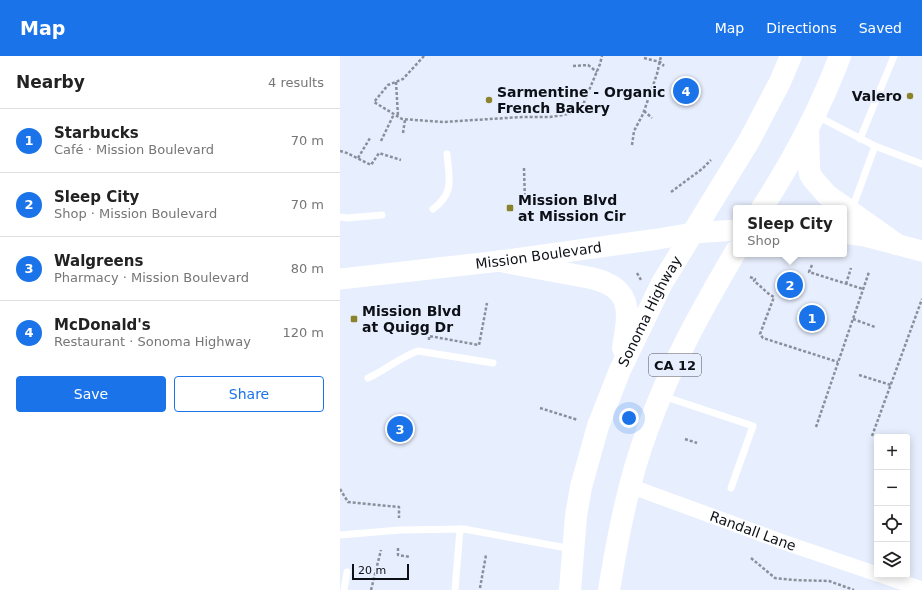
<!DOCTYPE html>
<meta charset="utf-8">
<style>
:root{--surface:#fff;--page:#f6f6f6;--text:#222;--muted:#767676;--line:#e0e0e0;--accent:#1a73e8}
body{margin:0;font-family:"DejaVu Sans",sans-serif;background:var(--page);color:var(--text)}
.controls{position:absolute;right:12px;bottom:12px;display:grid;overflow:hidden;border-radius:4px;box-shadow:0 2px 10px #0003}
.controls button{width:36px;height:36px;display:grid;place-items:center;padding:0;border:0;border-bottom:1px solid var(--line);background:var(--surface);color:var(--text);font:20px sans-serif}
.scale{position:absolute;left:12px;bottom:10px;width:57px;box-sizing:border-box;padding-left:4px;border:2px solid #0d1016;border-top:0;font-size:11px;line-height:14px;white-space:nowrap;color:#0d1016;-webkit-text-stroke:3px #e7eefd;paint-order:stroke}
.you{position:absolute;left:289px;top:362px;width:14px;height:14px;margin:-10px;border:3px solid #fff;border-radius:50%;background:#1a73e8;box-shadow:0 0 0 6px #1a73e833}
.badge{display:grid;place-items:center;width:26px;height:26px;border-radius:50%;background:var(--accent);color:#fff;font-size:13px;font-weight:700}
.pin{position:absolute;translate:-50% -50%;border:2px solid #fff;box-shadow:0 1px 4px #0006}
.popup{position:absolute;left:393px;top:149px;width:114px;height:52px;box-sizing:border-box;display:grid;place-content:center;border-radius:4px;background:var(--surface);filter:drop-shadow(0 1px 3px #0005);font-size:13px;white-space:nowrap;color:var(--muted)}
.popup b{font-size:15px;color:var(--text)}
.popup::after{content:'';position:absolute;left:50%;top:100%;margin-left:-8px;border:8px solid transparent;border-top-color:var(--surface)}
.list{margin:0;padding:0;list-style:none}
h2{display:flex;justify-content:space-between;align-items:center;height:52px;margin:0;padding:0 16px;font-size:17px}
h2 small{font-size:13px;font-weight:400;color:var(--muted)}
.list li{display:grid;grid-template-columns:26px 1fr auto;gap:12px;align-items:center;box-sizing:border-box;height:64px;padding:0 16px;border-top:1px solid var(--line)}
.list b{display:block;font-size:15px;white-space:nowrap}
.list p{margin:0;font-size:13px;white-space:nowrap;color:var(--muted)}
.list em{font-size:13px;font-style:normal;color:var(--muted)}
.actions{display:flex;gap:8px;padding:12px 16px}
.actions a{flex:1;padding:9px 0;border:1px solid var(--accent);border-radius:4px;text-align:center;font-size:14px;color:var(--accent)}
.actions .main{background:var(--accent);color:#fff}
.icon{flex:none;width:22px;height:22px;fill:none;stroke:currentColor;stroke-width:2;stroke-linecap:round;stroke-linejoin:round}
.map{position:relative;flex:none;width:582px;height:534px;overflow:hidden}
header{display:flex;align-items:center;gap:24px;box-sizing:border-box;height:56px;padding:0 20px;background:var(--accent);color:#fff}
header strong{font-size:19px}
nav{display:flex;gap:22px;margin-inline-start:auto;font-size:14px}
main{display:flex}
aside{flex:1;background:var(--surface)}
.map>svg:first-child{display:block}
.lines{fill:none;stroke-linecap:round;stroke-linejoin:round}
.path{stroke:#8a909b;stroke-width:2.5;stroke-dasharray:3 2;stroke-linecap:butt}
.lane{stroke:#fff;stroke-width:7}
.street{stroke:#fff;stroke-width:15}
.secondary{stroke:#fff;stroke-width:21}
.primary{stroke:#fff;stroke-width:22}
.poi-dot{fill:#8a832b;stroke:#e7eefd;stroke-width:1.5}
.labels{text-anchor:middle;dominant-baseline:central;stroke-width:4;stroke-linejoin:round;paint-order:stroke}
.shield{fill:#e7eefd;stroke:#4e535b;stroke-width:1}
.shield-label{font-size:13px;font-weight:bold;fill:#0d1016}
.poi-label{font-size:14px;font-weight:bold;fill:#0d1016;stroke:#e7eefd;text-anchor:start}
.street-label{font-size:14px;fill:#0d1016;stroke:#e7eefd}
</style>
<header>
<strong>Map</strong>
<nav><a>Map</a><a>Directions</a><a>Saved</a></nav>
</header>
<main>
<aside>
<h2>Nearby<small>4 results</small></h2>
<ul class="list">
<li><span class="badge">1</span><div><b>Starbucks</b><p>Café · Mission Boulevard</p></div><em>70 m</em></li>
<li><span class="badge">2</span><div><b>Sleep City</b><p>Shop · Mission Boulevard</p></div><em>70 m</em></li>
<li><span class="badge">3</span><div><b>Walgreens</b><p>Pharmacy · Mission Boulevard</p></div><em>80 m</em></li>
<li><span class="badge">4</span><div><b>McDonald's</b><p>Restaurant · Sonoma Highway</p></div><em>120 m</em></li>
</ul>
<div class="actions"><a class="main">Save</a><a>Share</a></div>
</aside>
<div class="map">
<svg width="582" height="534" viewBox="0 0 582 534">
<rect width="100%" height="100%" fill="#e7eefd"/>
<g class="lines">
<g class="path">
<polyline points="84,0 63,23 48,29 34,46 62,63 103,66 182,61 210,61 240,56 260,8 262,0"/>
<polyline points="304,2 320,6 324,10"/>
<polyline points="233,10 248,9 257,16"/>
<polyline points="56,26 58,60"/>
<polyline points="304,55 312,62"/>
<polyline points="63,77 65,64"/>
<polyline points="41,85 54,58"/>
<polyline points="292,89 294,75 303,58 317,18 321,0"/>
<polyline points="0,95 7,97 31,109 39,97 61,104"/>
<polyline points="18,102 30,82"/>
<polyline points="184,112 185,146"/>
<polyline points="331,136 362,113 371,104"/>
<polyline points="472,209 469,216 523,233"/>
<polyline points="297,217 301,224"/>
<path d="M410,221L415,223L414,225C421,230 426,237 434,241L420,278L423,282L498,306"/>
<polyline points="506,228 511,212"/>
<polyline points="513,263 535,271"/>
<polyline points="89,284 89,280 139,289 147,247"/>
<polyline points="519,319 551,329"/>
<polyline points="200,352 238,364"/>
<polyline points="476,371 529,216"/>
<polyline points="532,380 582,243"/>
<polyline points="345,383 357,387"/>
<polyline points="0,433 8,446 59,451 59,462"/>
<polyline points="58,492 58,499 70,501"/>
<polyline points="411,502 435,522 453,524 489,525 514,534"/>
<polyline points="140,532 146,499"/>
<polyline points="31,534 41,494"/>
</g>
<g class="lane">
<polyline points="477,60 535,90 582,108"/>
<polyline points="520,83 554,0"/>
<path d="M93,153C115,137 109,122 107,98"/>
<polyline points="512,153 535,90"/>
<polyline points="0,161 7,162 42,159"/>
<path d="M28,322C46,314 60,301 78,295L153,307"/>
<polyline points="323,340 413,370 391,432"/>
<polyline points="0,479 60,474 124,473 232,493"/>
<polyline points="4,534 7,516"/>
<polyline points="115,534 120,473"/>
</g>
<g class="street">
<path id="s1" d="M290,430L446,487L537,518"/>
<polyline points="540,519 582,533"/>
</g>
<g class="secondary">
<polyline points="504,177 525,180 582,195"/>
<path id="s2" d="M0,223L160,205L318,183L353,177L396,174"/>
</g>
<g class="primary">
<polyline points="468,73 469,111 470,118 473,123 487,139 556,188"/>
<path d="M422,152C453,104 480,53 500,0"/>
<path d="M160,205L251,222C294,232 289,256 283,292"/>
<path id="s3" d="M230,534L236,460L241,431L258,370L280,314L322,227L409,85L440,26L451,0"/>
<path d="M269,534C278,480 288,426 307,375C329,312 362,253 396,195"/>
</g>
</g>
<g class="poi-dot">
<circle cx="570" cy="40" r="4"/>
<circle cx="149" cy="44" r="4"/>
<rect x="166" y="148" width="8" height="8" rx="2"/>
<rect x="10" y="259" width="8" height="8" rx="2"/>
</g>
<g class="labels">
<rect class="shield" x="309" y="298" width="52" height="22" rx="3"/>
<g class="shield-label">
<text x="335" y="309">CA 12</text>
</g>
<g class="poi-label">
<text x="157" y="36">Sarmentine - Organic<tspan x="157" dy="16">French Bakery</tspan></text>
<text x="562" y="40" text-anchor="end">Valero</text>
<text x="178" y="144">Mission Blvd<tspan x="178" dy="16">at Mission Cir</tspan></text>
<text x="22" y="255">Mission Blvd<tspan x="22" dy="16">at Quigg Dr</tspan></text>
</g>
<g class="street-label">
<text stroke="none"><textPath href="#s2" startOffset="200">Mission Boulevard</textPath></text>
<text stroke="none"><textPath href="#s3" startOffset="293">Sonoma Highway</textPath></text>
<text stroke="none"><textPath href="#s1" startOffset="131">Randall Lane</textPath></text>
</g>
</g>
</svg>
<div class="controls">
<button>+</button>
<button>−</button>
<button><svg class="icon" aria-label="locate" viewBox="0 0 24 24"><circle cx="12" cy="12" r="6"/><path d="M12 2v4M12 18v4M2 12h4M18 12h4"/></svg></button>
<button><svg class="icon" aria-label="layers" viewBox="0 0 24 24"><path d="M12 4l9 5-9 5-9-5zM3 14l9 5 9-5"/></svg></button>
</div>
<div class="scale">20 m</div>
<div class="you"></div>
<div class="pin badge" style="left:472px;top:262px">1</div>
<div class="pin badge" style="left:450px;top:229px">2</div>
<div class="popup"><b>Sleep City</b>Shop</div>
<div class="pin badge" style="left:60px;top:373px">3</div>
<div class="pin badge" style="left:346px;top:35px">4</div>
</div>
</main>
